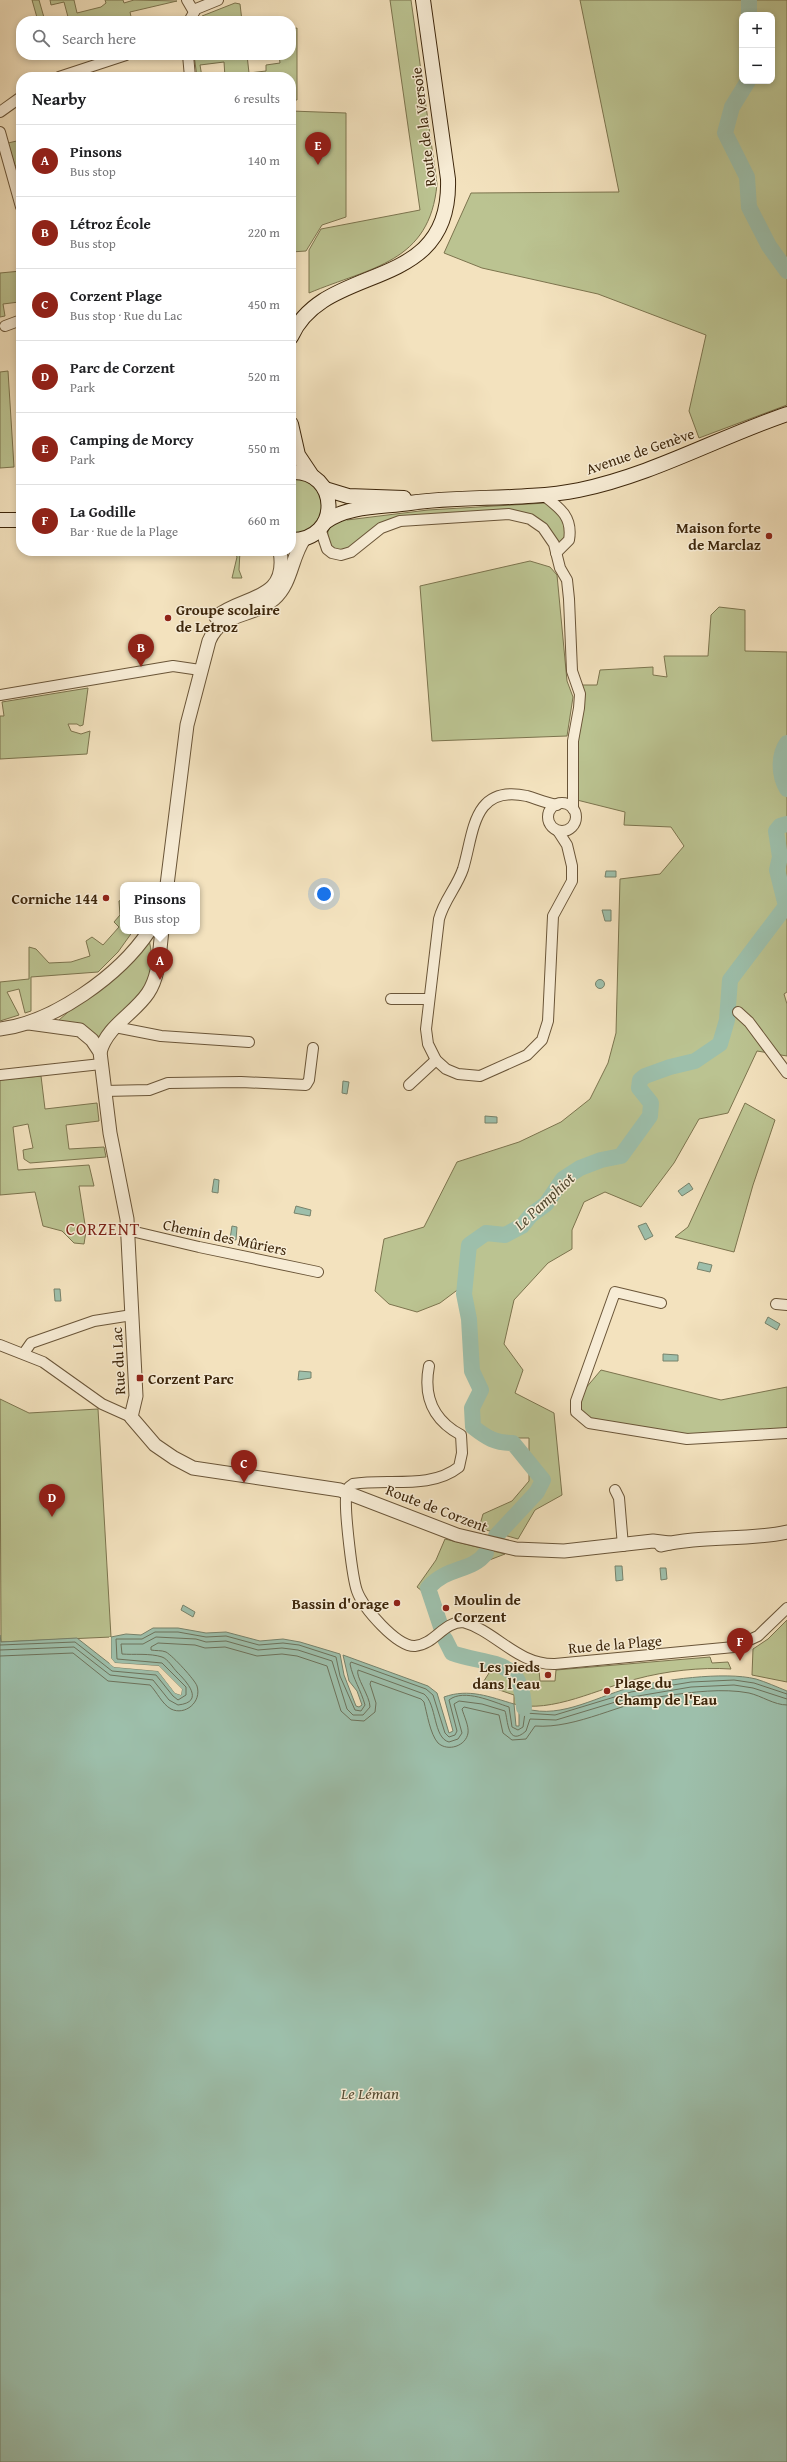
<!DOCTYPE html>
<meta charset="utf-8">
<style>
:root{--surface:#fff;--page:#f6f6f6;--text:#202124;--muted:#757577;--line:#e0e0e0;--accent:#8f2418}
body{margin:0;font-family:"Gentium Book Plus",serif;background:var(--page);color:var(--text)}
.controls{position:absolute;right:12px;top:12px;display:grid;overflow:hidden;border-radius:8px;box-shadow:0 2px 6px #0003}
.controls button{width:36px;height:36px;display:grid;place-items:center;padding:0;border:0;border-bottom:1px solid var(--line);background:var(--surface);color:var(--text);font:20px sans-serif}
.you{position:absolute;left:324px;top:894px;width:14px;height:14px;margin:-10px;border:3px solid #fff;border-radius:50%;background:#1a73e8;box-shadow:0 0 0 6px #1a73e833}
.badge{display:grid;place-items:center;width:26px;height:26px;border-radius:50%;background:var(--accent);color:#fff;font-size:13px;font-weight:700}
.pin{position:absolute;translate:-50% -33px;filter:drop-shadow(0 1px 2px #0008)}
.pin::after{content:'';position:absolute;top:21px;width:14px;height:12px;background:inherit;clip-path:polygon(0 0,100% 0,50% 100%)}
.popup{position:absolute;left:120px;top:882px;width:80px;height:52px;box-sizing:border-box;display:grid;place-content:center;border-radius:8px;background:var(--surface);filter:drop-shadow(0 1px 3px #0005);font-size:13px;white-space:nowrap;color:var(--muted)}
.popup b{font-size:15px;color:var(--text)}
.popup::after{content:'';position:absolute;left:50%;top:100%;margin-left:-8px;border:8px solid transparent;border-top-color:var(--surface)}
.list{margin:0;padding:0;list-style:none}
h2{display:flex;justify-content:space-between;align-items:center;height:52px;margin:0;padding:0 16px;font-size:17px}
h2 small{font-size:13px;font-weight:400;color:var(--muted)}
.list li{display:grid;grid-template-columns:26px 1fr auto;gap:12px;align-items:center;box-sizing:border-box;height:72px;padding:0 16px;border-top:1px solid var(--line)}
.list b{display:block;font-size:15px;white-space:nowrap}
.list p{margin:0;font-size:13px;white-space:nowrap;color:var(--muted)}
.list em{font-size:13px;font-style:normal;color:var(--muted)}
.icon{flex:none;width:22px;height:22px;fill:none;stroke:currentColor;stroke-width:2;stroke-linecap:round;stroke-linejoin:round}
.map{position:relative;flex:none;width:787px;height:2462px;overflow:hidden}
.search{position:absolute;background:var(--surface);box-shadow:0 2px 6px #0003;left:16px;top:16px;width:280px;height:44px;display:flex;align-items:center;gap:10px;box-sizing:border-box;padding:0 14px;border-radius:16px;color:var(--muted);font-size:15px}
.panel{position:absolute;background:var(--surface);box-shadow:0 2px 6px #0003;left:16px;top:72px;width:280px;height:484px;border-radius:16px}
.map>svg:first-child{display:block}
.green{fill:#bbc391;stroke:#7c744e;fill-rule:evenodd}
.water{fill:#9dbfab;stroke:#77826b}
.pier{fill:#f3e2be;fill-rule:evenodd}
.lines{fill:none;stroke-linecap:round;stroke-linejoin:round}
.shore{stroke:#6d725b;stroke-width:1}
.river{stroke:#9dbfab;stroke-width:16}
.minor-casing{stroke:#6a5538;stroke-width:12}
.tertiary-casing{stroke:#6a5538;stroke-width:15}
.secondary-casing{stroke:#3d260b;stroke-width:16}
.minor{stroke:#f7ecd5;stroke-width:10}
.tertiary{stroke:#f7ecd5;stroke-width:13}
.secondary{stroke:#f7ecd5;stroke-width:14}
.poi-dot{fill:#8f2418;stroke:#f7ecd5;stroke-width:1.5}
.labels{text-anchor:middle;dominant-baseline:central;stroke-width:3;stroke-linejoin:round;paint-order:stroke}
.street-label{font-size:15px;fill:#3d260b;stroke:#f7ecd5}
.poi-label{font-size:15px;font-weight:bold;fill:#3d260b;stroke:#f7ecd5;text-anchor:end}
.water-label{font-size:16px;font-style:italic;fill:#554c33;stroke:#f7ecd5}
.quarter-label{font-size:17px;letter-spacing:1px;fill:#7a1f14;stroke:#f7ecd5}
</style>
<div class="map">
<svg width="787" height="2462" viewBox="0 0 787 2462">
<rect width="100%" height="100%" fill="#f3e2be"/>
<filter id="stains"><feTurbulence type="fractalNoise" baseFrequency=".005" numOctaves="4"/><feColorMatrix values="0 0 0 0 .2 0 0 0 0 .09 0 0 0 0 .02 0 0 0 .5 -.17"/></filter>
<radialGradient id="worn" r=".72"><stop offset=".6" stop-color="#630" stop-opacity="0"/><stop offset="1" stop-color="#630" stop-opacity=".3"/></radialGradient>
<g class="green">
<polygon points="32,0 39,0 45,21 38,21"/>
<polygon points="50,0 74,0 77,13 101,7 106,3 105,0 123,0 124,3 134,0 177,1 130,12 132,21 54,21 68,17 64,2 51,5"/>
<path d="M390,0H411L437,184C430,263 371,267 309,293V250L321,229L420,210Z"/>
<path d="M580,0H787V405L699,438L689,411L706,335L598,294L482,268L444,253L471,193L619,192ZM742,15H772V81H742Z"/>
<polygon points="235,3 240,4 242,21 197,21 202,16"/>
<polygon points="297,28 297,100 291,100 291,77 225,77 224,62 200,65 202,77 197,77 194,55 247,55 249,73 266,71 266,65 280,63 279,55 291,55 291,29"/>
<polygon points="291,111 346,113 346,217 322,225 306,251 291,252"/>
<polygon points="21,140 21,164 15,166 8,143"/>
<polygon points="21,271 21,308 19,302 3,304 5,316 0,317 0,273"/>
<polygon points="8,371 14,467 0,468 0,372"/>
<path d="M291,477C297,479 304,479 309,482C328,491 325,524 307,531C302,533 296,533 291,533Z"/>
<path d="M546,503L563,514L566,534L561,546L532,517L395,518L345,553L329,547C326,528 327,528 342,516L347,520L428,510Z"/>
<polygon points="234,551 240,551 239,570 242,578 232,578 237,557"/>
<polygon points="530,561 550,567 557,575 567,681 573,697 567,736 432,741 420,586"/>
<polygon points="719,607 745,610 745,651 787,652 787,992 784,994 787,1004 787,1056 757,1051 728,1113 699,1119 674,1163 641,1207 605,1192 584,1202 572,1230 572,1249 548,1263 514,1300 504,1344 523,1370 515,1393 554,1413 562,1495 535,1510 518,1539 479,1528 483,1514 512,1501 529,1481 529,1438 498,1438 478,1425 460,1288 440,1303 417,1312 389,1304 375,1291 384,1239 424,1227 457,1162 519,1142 561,1122 590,1099 608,1063 616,1033 620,879 660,874 684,846 671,827 624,825 625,812 577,800 578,736 584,693 582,685 597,685 600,670 653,667 653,675 667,677 664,656 708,656 711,615"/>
<polygon points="88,688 83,725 80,726 77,724 68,724 71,731 81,734 90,731 87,754 0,759 0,716 4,716 2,702"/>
<polygon points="123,899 123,931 133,931 118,952 98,972 31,977 31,1011 25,1013 19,989 7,992 19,1015 0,1021 0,982 29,979 29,947 36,949 49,963 71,962 90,956 86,941 92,937 103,945 119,927 114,922 120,915 119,901"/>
<path d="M149,939C151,950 154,965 152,976C146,998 114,1025 99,1041L58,1021Z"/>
<polygon points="41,1076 45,1109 97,1103 99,1121 66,1125 69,1149 104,1147 106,1157 30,1163 24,1159 23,1150 33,1148 28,1124 13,1127 18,1170 89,1165 94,1186 79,1186 86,1231 84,1244 74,1243 62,1231 43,1226 35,1192 0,1195 0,1080"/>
<polygon points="745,1103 775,1120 753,1185 734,1252 675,1237 688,1227"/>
<polygon points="601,1370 721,1400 787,1387 787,1430 718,1435 687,1434 592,1419 583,1415 579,1409 585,1389"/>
<polygon points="0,1399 29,1413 98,1409 111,1637 1,1642"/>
<polygon points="445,1539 505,1554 453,1574 435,1586 445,1625 437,1632 427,1595 417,1587 436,1560"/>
<polygon points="787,1620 787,1682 752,1675 753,1649 768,1639"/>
<path d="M710,1657L712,1663L728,1662L731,1669C700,1667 666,1671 636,1679C600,1688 551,1714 514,1704V1695L482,1684L498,1659L528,1669L539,1670L540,1681H555L556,1670Z"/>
</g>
<g class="water">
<polygon points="606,871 616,871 616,877 605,877"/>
<polygon points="602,910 611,910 611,921 605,921"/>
<circle cx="600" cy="984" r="4.5"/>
<polygon points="343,1081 349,1082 347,1094 342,1093"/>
<polygon points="485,1116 497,1117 497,1123 485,1123"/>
<polygon points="214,1179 219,1180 218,1193 212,1192"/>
<polygon points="689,1183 693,1189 682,1196 678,1191"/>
<polygon points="296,1206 311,1210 310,1216 294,1213"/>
<polygon points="646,1223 653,1236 645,1240 638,1226"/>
<polygon points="232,1226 237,1227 236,1240 230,1239"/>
<polygon points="699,1262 712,1265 710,1272 697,1269"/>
<polygon points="54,1289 60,1289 61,1301 55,1301"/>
<polygon points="768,1317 780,1324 777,1330 765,1323"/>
<polygon points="663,1354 678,1355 678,1361 663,1361"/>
<polygon points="299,1371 311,1372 311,1378 298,1380"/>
<polygon points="615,1566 622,1566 623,1580 616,1581"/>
<polygon points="660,1568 666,1568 667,1579 661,1580"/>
<polygon points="183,1605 195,1612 193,1617 181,1610"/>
<path d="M153,1628H178L206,1633L226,1632L260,1641L283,1639L300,1642L340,1654L344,1675L356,1706L359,1707L362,1705L357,1691L349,1681L343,1655L428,1686L437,1693L449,1733L453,1731L444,1697C469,1688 490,1697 514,1704L516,1726H519V1706C555,1722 593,1698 629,1688C661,1680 724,1671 756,1679C766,1682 777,1687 787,1691V2462H0V1635L1,1642L77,1638L114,1667L158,1671L175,1693L181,1695L182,1689L159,1666L115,1663L111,1658V1637L126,1634L141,1635Z"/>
</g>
<path class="pier" d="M109,1637H111V1658L115,1663L159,1666L182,1689L181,1695L175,1693L158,1671L114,1667L110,1664L106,1657L114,1664L109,1659ZM114,1665L158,1668L181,1692H177L158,1669Z"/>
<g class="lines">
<g class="shore">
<path d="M0,1645L75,1642L112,1671L156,1675L173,1696L178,1700L186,1695V1687L162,1663L117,1659L116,1639H142L155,1632H178L206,1637L226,1636L259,1645L283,1643L299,1645L336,1657L340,1676L355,1710L361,1711L365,1705C361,1690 353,1679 350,1664L351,1662L426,1689L433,1695L445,1733L449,1737L455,1735L457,1731L449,1700C464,1688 493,1702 509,1707L512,1727L518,1730L523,1727L525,1713L555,1715L631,1692L691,1682L734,1680L754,1683L787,1694"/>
<path d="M0,1650L74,1647L110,1675L153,1680L169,1700L178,1705C206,1702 186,1681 177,1672C173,1668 168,1659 162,1657C150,1653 134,1655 122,1654L121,1644H143L156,1637L196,1639L206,1642L226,1641L258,1650L282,1648L298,1650L332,1661L347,1709L353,1715H363L370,1707C370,1696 355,1676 358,1670L424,1694C437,1704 433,1738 449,1742L458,1739L462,1733L454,1704L459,1701L482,1704L505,1711C508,1719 507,1748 526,1731L530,1719L556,1720L632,1697L691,1687L734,1685L753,1688L787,1699"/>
<path d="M0,1656L73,1653L108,1681L150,1685C157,1692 162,1704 171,1709C185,1716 202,1702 197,1686C195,1680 173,1656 166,1652C161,1650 156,1651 151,1650V1647L158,1643L195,1645L205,1648L225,1647L257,1656L282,1654L297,1656L327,1666L341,1711L351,1720L364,1721L375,1712L376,1703L370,1684L371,1681L421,1699L424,1702C427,1713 430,1734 438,1743C448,1752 466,1746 468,1733C469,1726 464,1716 462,1709L464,1707L499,1715L503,1733L512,1740L526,1739L535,1726C577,1729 622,1702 665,1696C692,1692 723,1688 749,1693C762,1696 774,1705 787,1705"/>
</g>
<g class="river">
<polyline points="749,0 749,15"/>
<polyline points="748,81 732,107 725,133 747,177 749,207 769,246 787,271"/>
<path d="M787,743C778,756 779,776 787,789"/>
<path d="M496,1536L537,1492L543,1480L513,1443C495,1443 487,1438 473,1427L472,1408L481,1390L472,1371L469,1319L464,1294L469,1245L486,1233L505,1235L522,1226L531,1215L546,1204L563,1179L580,1168L601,1160L621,1156L650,1116L651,1103L639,1088L640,1080L645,1076L670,1067L695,1061L720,1044L727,1020L730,980L786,906L777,870L780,857L776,831L780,826L787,824"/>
<path d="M441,1627L428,1588C447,1566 472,1572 486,1553"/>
<path d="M445,1639L452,1653C488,1666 522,1656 524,1708"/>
</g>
<defs>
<g id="minor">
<polyline points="187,0 194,12"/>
<polyline points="189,21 196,9 218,0"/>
<polyline points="188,55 190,77"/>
<polyline points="59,77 126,55"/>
<polyline points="0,112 21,97"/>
<polyline points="0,132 21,207"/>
<polyline points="5,326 21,320"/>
<path d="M543,495C560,508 573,517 569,540L556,553"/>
<polyline points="320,528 327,549 332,553 341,555 351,552 381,528 400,521 509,514 530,519 543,528 554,544 560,568 567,580 569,599 572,671 580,694 579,708 573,741 573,809"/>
<polyline points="0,695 173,666 200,670"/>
<circle cx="562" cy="817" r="14"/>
<path d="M557,805C546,803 537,799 527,796C472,784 474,833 463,869C457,887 444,900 439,919L426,1029L428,1044L436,1060L446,1069L458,1074L480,1076L527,1055L542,1040L548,1021L553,916L572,881V866L567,845L558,831"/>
<polyline points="391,999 429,999"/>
<polyline points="738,1012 749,1022 787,1073"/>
<polyline points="115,1027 161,1036 249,1042"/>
<polyline points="0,1075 101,1064"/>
<polyline points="409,1085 436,1060"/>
<polyline points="104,1091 149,1090 168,1083 241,1082 306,1085 309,1080 313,1048"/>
<polyline points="127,1230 199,1247 318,1272"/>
<polyline points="661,1303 615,1292 576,1401 576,1412 589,1423 687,1439 787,1433"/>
<polyline points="776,1304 787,1305"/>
<polyline points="0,1345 43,1362 102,1404 131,1417"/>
<polyline points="24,1353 31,1343 94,1321 132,1315"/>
<path d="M429,1366C423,1397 433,1420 461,1435L462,1453L459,1467C430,1490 387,1478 353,1484L349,1487L346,1498C345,1514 352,1577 357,1591C363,1608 397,1647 415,1646C435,1644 443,1622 463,1622C496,1631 517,1665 555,1664L734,1647L758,1636L787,1608"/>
<polyline points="615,1490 619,1498 623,1546"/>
</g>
<g id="tertiary">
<path d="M216,617C242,595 289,602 280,551"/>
<path d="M167,885L187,725L209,641C221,611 253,618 274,599C292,583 291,558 304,539"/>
<polyline points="29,1023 80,1030 92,1040 100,1052 110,1133 127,1219 136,1396 131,1417 155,1445 174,1458 193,1468 340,1490 457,1535 516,1549 564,1551 653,1541 669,1543"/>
<path d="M0,1029C53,1023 120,975 149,931"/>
<path d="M100,1052C107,1026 134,1014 148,993C160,975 159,952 162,931"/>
<path d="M661,1545C701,1535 746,1541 787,1532"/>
</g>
<g id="secondary">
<path d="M291,337C325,260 452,296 448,179L423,0"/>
<polyline points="291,424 298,455 312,476"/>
<path d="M291,472C340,469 342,541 291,540"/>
<polyline points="325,489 348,496 404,498"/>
<polyline points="0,520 21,520"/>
<path d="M325,522C348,505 383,507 410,503C466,495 523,501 579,490C652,475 717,438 787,414"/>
</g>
</defs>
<use href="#minor" class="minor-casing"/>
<use href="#tertiary" class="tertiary-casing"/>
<use href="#secondary" class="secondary-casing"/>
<use href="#minor" class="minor"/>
<use href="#tertiary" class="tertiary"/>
<use href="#secondary" class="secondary"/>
</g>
<g class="poi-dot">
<circle cx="769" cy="536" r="4"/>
<circle cx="168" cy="618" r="4"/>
<circle cx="106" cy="898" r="4"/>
<rect x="136" y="1374" width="8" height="8" rx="2"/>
<circle cx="397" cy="1603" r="4"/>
<circle cx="446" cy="1608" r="4"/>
<circle cx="548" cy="1675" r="4"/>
<circle cx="607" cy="1691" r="4"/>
</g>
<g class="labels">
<g class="street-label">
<text transform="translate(423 127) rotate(-97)">Route de la Versoie</text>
<text transform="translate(640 451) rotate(-19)">Avenue de Genève</text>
<text transform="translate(225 1237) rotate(12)">Chemin des Mûriers</text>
<text transform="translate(118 1361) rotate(-93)">Rue du Lac</text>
<text transform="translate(437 1508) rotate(21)">Route de Corzent</text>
<text transform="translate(615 1644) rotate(-5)">Rue de la Plage</text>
</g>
<g class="poi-label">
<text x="761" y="527">Maison forte<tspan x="761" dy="17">de Marclaz</tspan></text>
<text x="176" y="609" text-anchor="start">Groupe scolaire<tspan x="176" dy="17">de Letroz</tspan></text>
<text x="98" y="898">Corniche 144</text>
<text x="148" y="1378" text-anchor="start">Corzent Parc</text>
<text x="454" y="1599" text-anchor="start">Moulin de<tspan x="454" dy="17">Corzent</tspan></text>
<text x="389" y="1603">Bassin d'orage</text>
<text x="540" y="1666">Les pieds<tspan x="540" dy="17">dans l'eau</tspan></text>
<text x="615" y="1682" text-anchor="start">Plage du<tspan x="615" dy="17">Champ de l'Eau</tspan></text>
</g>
<g class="water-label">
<text transform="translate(544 1201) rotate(-43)">Le Pamphiot</text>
<text x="370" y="2093">Le Léman</text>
</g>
<g class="quarter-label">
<text x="103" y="1228">CORZENT</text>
</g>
</g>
<rect width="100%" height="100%" filter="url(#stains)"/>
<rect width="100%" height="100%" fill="url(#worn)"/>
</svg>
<div class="controls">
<button>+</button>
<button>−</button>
</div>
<div class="you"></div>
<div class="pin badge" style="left:160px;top:980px">A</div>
<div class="popup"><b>Pinsons</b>Bus stop</div>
<div class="pin badge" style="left:141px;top:667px">B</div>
<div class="pin badge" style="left:244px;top:1483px">C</div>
<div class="pin badge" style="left:52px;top:1517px">D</div>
<div class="pin badge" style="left:318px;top:165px">E</div>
<div class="pin badge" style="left:740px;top:1661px">F</div>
<div class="search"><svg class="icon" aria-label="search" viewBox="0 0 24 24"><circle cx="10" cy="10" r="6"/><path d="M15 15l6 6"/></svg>Search here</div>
<section class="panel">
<h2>Nearby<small>6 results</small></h2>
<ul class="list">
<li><span class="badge">A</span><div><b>Pinsons</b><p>Bus stop</p></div><em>140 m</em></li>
<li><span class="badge">B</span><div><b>Létroz École</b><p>Bus stop</p></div><em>220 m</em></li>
<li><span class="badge">C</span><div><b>Corzent Plage</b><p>Bus stop · Rue du Lac</p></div><em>450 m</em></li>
<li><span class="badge">D</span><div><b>Parc de Corzent</b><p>Park</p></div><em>520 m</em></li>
<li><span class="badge">E</span><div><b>Camping de Morcy</b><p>Park</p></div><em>550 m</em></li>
<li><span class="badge">F</span><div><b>La Godille</b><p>Bar · Rue de la Plage</p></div><em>660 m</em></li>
</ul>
</section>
</div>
